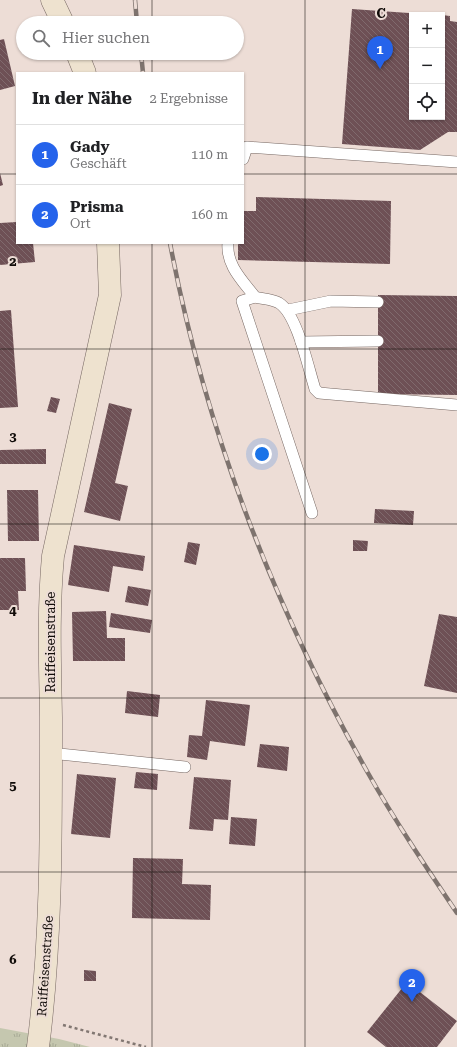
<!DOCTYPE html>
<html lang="de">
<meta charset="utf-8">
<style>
:root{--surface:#fff;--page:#f2f2f2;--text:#202124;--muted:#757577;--line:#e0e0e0;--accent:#2563eb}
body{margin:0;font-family:"Roboto Serif",serif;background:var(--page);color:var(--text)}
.controls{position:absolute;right:12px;top:12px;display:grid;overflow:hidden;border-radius:0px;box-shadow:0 1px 3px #0004}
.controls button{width:36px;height:36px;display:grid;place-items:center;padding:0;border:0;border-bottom:1px solid var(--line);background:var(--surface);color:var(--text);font:20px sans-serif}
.you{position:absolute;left:262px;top:454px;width:14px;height:14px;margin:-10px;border:3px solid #fff;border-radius:50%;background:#1a73e8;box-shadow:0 0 0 6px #1a73e833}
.badge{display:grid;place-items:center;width:26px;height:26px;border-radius:50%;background:var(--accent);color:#fff;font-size:13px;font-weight:700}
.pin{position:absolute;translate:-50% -33px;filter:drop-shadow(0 1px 2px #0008)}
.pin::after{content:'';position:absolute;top:21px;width:14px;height:12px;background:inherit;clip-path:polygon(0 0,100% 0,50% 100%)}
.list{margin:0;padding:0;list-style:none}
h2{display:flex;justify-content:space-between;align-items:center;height:52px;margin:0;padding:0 16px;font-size:17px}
h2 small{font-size:13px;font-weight:400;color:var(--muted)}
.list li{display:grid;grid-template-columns:26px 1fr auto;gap:12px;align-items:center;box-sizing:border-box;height:60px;padding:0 16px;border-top:1px solid var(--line)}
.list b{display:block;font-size:15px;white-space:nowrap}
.list p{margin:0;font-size:13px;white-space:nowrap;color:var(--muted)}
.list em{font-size:13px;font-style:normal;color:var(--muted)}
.icon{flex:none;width:22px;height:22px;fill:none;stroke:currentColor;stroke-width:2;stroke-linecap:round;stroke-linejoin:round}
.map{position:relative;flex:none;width:457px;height:1047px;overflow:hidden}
.search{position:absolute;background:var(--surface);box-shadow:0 1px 3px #0004;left:16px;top:16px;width:228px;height:44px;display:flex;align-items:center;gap:10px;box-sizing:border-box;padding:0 14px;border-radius:22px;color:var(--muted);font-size:15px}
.panel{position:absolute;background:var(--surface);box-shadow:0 1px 3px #0004;left:16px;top:72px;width:228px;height:172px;border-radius:0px}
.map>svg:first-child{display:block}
.grass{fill:url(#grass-tufts)}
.building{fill:url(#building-back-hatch)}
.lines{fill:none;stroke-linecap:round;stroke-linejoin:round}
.lane-casing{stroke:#766762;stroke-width:12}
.secondary-casing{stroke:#766762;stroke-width:23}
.path{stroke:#827772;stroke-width:2.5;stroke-dasharray:3 3;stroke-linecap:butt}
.lane{stroke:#fff;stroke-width:11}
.secondary{stroke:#eee2cf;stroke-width:22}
.rail-casing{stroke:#7e736e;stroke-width:4.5}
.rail{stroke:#edddd6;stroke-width:3;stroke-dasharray:9;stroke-linecap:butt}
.grid{fill:none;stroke:#110c09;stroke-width:1;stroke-opacity:0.55}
.labels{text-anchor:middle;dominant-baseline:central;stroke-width:4;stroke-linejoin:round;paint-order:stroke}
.street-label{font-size:13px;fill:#110c09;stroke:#edddd6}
.grid-label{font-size:13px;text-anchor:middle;font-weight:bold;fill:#110c09;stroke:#edddd6;stroke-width:4;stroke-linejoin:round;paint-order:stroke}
</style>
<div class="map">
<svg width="457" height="1047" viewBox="0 0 457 1047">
<defs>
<pattern id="grass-tufts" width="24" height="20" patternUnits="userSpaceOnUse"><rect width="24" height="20" fill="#c5c7af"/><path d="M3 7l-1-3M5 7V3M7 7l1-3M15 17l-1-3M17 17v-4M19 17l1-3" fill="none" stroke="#a8aa95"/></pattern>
<pattern id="building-back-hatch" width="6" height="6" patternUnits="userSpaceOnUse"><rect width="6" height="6" fill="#6e5055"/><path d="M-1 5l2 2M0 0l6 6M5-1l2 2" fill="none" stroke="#806a6d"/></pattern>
</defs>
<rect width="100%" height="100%" fill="#edddd6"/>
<polygon class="grass" points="0,1028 59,1039 90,1047 0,1047"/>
<g class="building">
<polygon points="352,9 423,14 412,15 412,117 442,117 442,15 450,16 450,21 457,22 457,132 448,132 420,150 342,144"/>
<polygon points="4,39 15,86 0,90 0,40"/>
<polygon points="0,173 3,185 0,186"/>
<polygon points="256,197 391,201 390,264 238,260 238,243 243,243 243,211 256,211"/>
<polygon points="17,222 17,243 33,243 35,262 0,265 0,223"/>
<polygon points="378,295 457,296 457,395 378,394"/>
<polygon points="11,310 18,407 0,408 0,311"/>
<polygon points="51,397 60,399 56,413 47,411"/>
<polygon points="109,403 132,409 115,483 128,486 120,521 84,512"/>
<polygon points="46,449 46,464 0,464 0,450"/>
<polygon points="7,490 38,490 39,541 8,541"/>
<polygon points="375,509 414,511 413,525 374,523"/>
<polygon points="353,540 368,541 367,551 353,551"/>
<polygon points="188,542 200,544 196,565 184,562"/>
<polygon points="74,545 145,556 143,571 113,566 109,592 68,585"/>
<polygon points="0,558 25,558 26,591 18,591 19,610 0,610"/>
<polygon points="128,586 151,590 148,606 125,602"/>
<polygon points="106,611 107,638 125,638 125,661 73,661 72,612"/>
<polygon points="111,613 152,620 150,633 109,627"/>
<polygon points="439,614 457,617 457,693 424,686"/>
<polygon points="127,691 160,695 158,717 125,713"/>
<polygon points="206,700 250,705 245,746 210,741 207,760 187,757 189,735 202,736"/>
<polygon points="260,744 289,747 287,771 257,767"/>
<polygon points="136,772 158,774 157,790 134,788"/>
<polygon points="77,774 116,778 110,838 71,834"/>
<polygon points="194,777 231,780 228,820 214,819 213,831 189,829"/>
<polygon points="231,817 257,819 255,846 229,844"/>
<polygon points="133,858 183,859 182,884 211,885 210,920 132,918"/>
<polygon points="84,970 96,971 96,981 84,981"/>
<polygon points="407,982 457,1021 437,1047 386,1047 367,1032"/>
</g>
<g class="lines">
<defs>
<g id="lane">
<polyline points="243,159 247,147 457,162"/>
<path d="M228,243C226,265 242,280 255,297C262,299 272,299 279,303C297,314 308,367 315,389L319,393L457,405"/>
<polyline points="255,297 242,301 312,513"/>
<polyline points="288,310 331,301 378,302"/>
<polyline points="301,342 378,341"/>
<polyline points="50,753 185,767"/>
</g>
<g id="secondary">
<polyline points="52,0 63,23"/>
<polyline points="77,53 85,73"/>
<path d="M38,1047C52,938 51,827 51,717C50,663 48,610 53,556L110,295L108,243"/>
</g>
</defs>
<use href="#lane" class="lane-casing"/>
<use href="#secondary" class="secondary-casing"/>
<polyline class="path" points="63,1025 146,1047"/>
<use href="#lane" class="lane"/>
<use href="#secondary" class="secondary"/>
<defs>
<g id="rail">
<polyline points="135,0 137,23"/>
<polyline points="141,53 143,73"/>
<path d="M170,243C205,429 275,609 368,773C395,821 426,867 457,913"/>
</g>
</defs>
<use href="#rail" class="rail-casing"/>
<use href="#rail" class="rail"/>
</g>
<path class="grid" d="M152,0V23M305,0V1047M152,53V73M0,174H17M243,174H457M152,243V1047M0,349H457M0,524H457M0,698H457M0,872H457"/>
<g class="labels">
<g class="street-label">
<text transform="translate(50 642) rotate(-90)">Raiffeisenstraße</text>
<text transform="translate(45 966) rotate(-86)">Raiffeisenstraße</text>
</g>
</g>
<g class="grid-label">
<text x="381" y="18">C</text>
<text x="13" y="266">2</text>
<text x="13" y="441">3</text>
<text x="13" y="615">4</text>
<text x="13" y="790">5</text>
<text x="13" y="964">6</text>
</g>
</svg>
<div class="controls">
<button>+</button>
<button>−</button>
<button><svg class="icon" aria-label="locate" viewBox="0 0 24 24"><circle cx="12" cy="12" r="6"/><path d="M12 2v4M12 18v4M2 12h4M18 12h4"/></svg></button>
</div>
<div class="you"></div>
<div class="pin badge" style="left:380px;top:69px">1</div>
<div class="pin badge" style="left:412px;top:1002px">2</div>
<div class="search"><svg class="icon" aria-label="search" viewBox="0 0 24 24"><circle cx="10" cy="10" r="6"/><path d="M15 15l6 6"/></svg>Hier suchen</div>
<section class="panel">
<h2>In der Nähe<small>2 Ergebnisse</small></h2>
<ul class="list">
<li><span class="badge">1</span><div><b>Gady</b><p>Geschäft</p></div><em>110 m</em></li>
<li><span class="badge">2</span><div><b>Prisma</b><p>Ort</p></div><em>160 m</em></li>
</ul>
</section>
</div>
